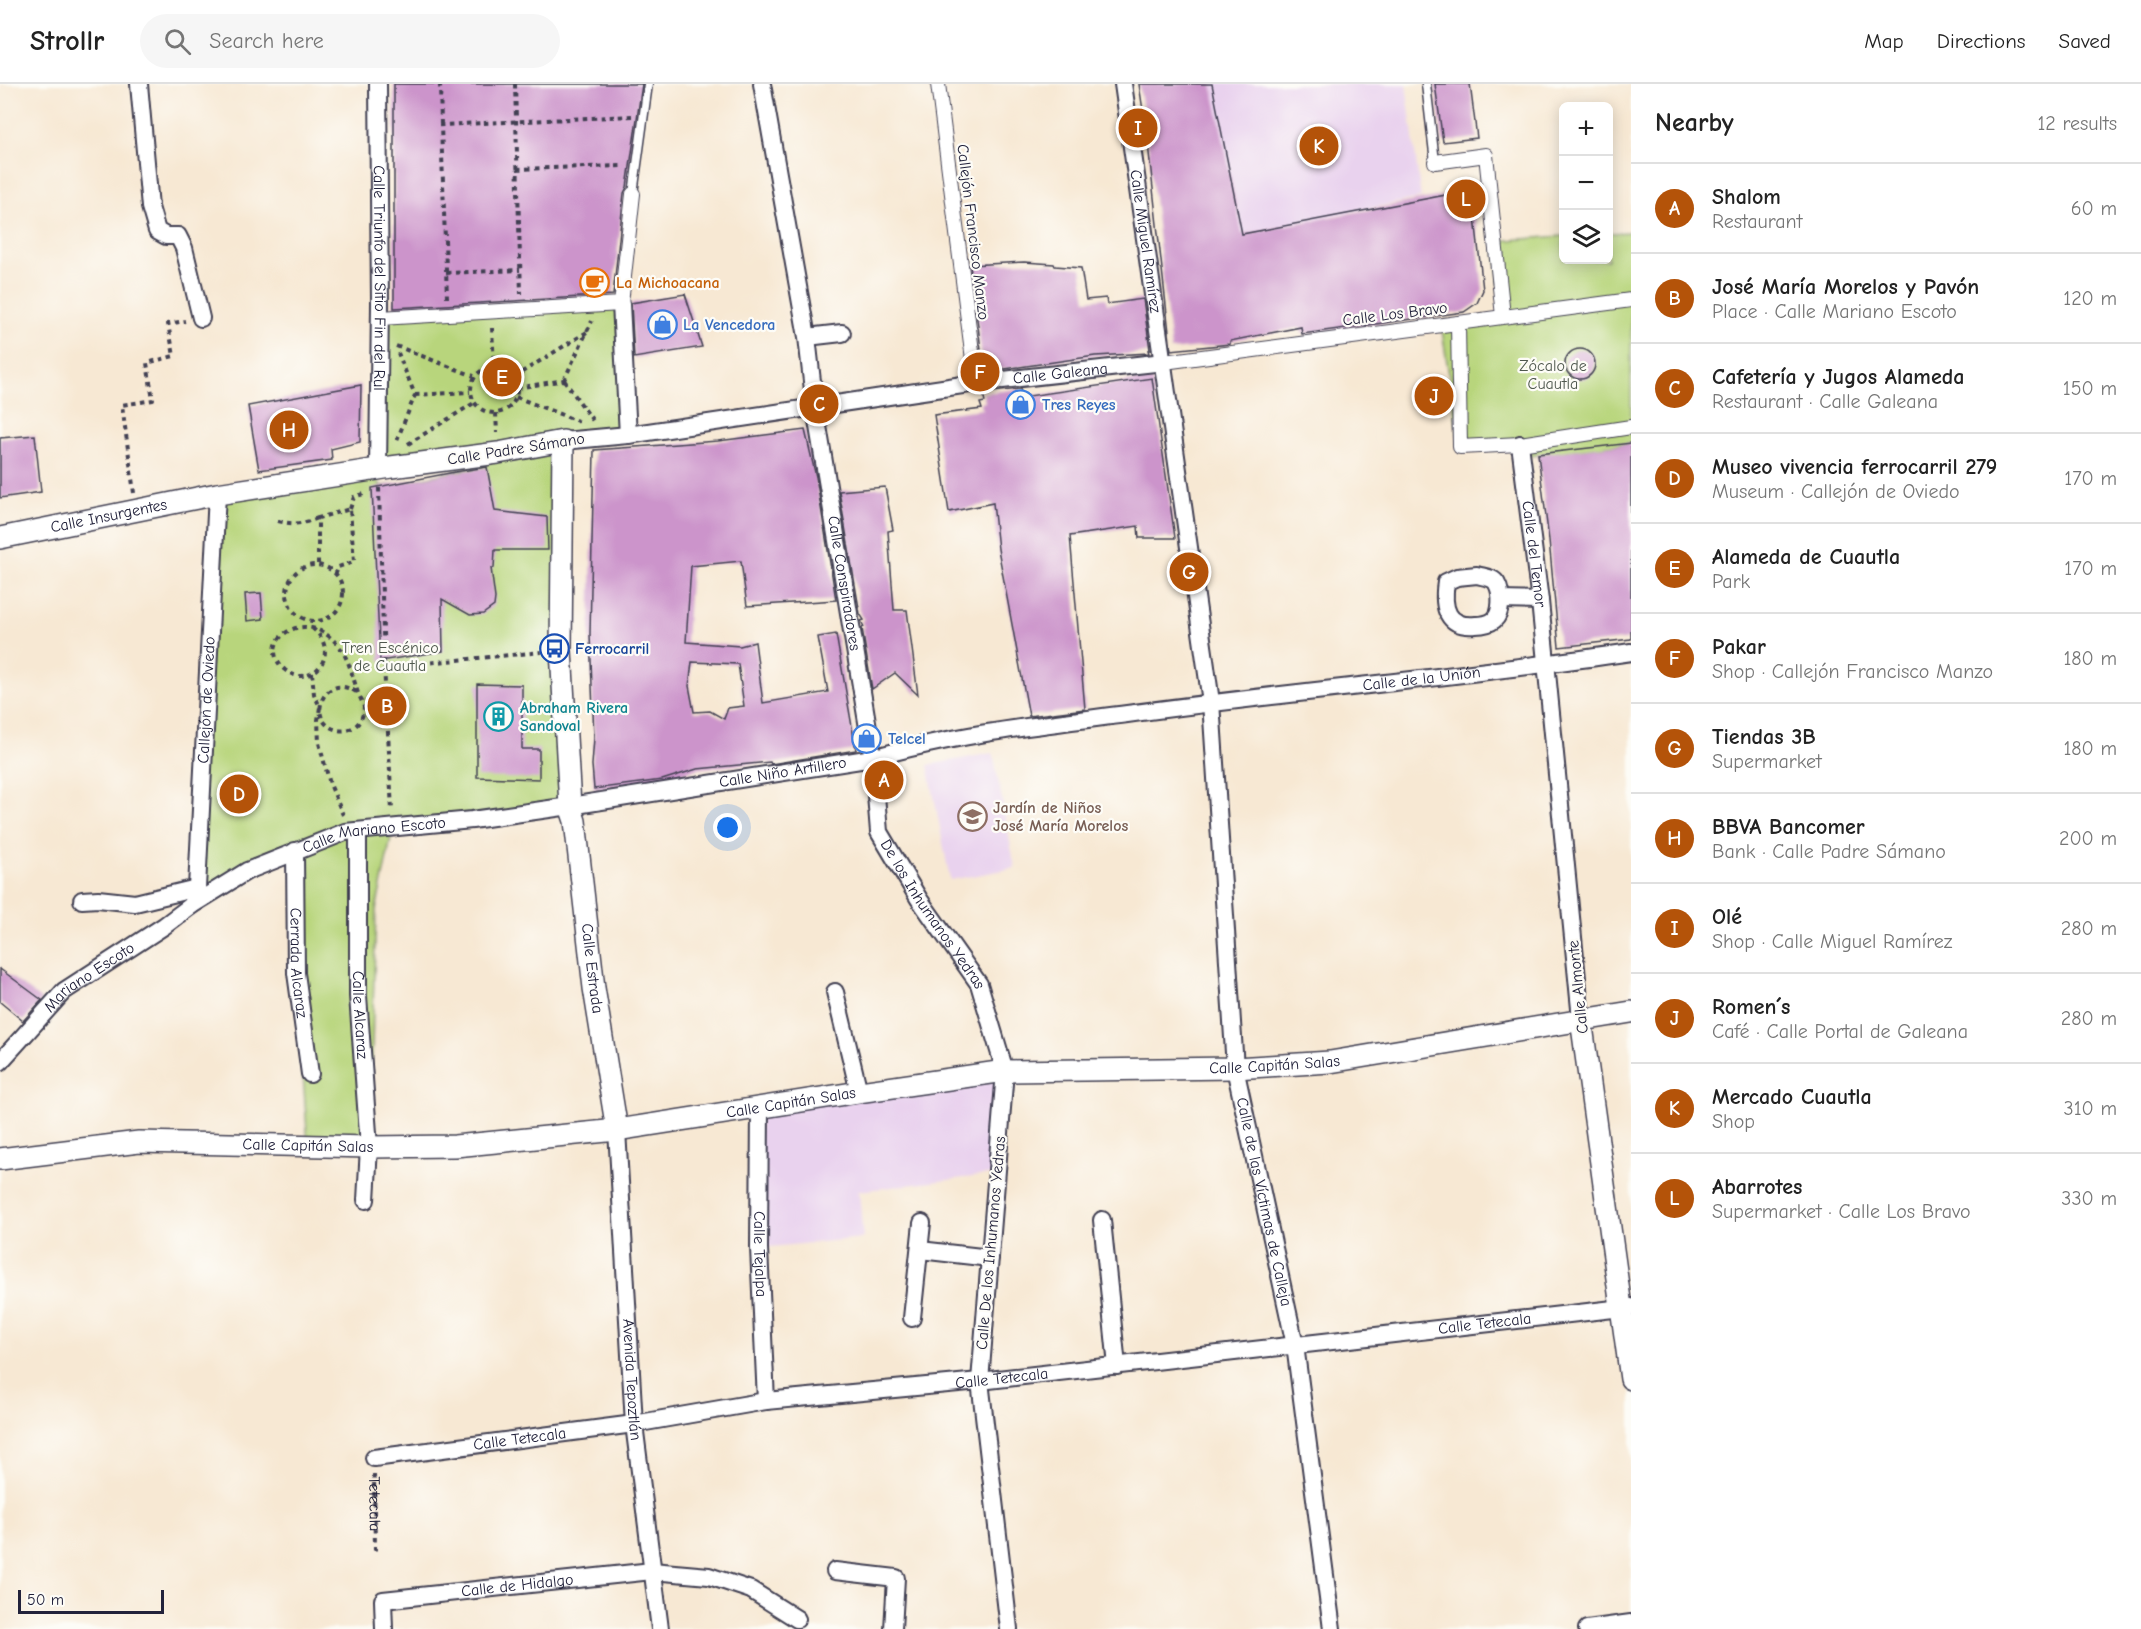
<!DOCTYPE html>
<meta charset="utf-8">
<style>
:root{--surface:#fff;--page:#f6f6f6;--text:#222;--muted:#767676;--line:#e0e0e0;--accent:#b45309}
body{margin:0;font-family:"Comic Neue",sans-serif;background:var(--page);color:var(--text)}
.controls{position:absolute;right:18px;top:18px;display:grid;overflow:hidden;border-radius:9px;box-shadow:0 3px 15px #0003}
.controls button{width:54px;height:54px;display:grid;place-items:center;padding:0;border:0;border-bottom:2px solid var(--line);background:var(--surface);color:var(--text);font:30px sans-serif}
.scale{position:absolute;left:18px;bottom:15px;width:146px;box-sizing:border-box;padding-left:6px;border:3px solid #22223b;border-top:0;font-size:16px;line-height:21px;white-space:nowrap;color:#22223b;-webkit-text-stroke:4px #fdfcf7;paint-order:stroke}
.you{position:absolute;left:728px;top:744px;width:21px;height:21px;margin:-15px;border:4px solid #fff;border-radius:50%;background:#1a73e8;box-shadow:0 0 0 9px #1a73e833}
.badge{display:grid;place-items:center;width:39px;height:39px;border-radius:50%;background:var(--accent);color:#fff;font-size:20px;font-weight:700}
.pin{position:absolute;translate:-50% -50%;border:3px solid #fff;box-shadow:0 2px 6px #0006}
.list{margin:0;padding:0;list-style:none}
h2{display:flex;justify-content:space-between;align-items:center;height:78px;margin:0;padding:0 24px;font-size:26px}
h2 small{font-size:20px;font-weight:400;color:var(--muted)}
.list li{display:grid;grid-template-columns:39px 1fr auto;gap:18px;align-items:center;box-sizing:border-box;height:90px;padding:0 24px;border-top:2px solid var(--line)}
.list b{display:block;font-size:22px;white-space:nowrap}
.list p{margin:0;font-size:20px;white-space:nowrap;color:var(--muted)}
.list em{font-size:20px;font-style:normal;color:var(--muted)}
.icon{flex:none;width:33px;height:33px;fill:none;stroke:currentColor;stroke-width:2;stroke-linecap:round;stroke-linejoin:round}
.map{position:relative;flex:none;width:1631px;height:1545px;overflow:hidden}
header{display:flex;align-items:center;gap:36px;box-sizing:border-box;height:84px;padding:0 30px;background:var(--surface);border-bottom:2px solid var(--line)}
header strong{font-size:28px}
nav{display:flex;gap:33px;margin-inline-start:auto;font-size:21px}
.search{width:420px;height:54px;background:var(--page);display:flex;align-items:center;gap:15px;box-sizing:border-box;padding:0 21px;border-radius:33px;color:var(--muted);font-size:22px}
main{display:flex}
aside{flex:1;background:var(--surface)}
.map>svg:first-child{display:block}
.built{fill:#e9d2ee}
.green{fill:#b8d57b;stroke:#6d7c5b;stroke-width:1.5;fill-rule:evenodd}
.building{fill:#cc94cb;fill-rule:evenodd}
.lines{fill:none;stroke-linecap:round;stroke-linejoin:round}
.service-casing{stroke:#424052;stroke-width:11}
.pedestrian-casing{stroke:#424052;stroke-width:16}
.minor-casing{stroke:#424052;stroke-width:20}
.tertiary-casing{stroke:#424052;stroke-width:24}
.path{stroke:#424052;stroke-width:4;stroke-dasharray:4.5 4.5;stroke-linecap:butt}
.service{stroke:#fff;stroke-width:8}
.pedestrian{stroke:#fff;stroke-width:14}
.minor{stroke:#fff;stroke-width:16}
.tertiary{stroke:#fff;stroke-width:21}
.labels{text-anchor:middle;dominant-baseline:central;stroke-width:4.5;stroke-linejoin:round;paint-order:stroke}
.street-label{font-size:16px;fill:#22223b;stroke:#fdfcf7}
.food-label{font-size:16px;font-weight:bold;fill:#c56008;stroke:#fdfcf7;text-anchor:start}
.shop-label{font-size:16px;font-weight:bold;fill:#366cbe;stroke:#fdfcf7;text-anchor:start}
.park-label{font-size:16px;fill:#4f584e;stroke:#fdfcf7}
.transit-label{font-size:16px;font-weight:bold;fill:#164399;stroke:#fdfcf7;text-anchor:start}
.culture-label{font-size:16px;font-weight:bold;fill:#0d838f;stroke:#fdfcf7;text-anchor:start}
.education-label{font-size:16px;font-weight:bold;fill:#785e54;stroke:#fdfcf7;text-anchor:start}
</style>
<header>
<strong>Strollr</strong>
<div class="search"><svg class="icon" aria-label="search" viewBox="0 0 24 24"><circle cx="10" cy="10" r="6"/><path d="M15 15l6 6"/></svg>Search here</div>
<nav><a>Map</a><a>Directions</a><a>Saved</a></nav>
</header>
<main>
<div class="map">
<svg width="1631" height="1545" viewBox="0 0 1631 1545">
<rect width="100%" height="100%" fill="#fdfcf7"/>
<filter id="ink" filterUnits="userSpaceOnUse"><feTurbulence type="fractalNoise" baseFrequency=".0167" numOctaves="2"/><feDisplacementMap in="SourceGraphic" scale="12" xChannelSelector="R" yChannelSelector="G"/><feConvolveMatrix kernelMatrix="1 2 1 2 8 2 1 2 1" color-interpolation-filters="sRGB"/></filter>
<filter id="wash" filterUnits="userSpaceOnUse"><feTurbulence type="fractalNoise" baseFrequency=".008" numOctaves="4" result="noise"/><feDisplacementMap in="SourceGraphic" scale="24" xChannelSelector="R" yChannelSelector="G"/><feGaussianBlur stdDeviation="1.35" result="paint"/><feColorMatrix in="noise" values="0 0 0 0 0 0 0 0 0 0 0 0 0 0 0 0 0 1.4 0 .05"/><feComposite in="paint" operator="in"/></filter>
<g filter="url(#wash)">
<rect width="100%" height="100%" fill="#f7e8d3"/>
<g class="built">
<polygon points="1212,0 1406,0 1421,114 1242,150"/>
<polygon points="993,669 1015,784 950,796 928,681"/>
<polygon points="1005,988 996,1090 859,1107 863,1154 759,1164 760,1023"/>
</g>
<g class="green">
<polygon points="1631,148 1631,359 1522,373 1520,361 1460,363 1441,240 1503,232 1495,157 1563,152 1564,176 1608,176 1609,149"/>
<path d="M621,220L628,351L563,356L570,722L393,744L376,826L369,1063L308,1062L296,889L295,768L192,821L217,410L378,386L380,234ZM487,380L392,401L380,402L378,386Z"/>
</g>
<g id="blocks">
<g class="building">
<polygon points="394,0 642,0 627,103 624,109 613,211 394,224"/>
<polygon points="1139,0 1212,0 1242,150 1472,106 1483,206 1477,219 1464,228 1302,250 1301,243 1230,257 1230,260 1171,266 1148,60"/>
<polygon points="1435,0 1470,0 1477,54 1443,58"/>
<polygon points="1024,178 1054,180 1055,182 1081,184 1086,216 1106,214 1107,220 1143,215 1150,266 1148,266 1149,269 1095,272 984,288 970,181"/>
<polygon points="685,210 702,263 634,274 631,219"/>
<circle cx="1580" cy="280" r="15"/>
<polygon points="1152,294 1175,454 1139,454 1138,442 1070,452 1085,625 1029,632 998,465 993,419 949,428 934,331 982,325 980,319 985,318 983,309 1020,305 1022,313"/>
<polygon points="361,301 360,358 331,365 332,376 259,386 248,322"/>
<path d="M805,346L816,393L836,516L747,522L741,477L691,482L686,558L740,562L755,558L763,619L828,608L818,553L836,550L856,666L771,680L770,678L697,685L662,696L594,705L592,681L594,654L590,550L594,366L718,357ZM692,578L738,580L744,622L728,624L724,635L710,627L694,628L689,602Z"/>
<polygon points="35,351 41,408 0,414 0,354"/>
<polygon points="1631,359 1631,555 1559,563 1549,456 1538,370"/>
<polygon points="487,383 495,427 547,433 548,466 495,466 494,484 491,484 495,514 494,522 483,530 470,531 442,515 443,567 380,577 372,404 455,388"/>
<polygon points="885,403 893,446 888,447 894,526 907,526 918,611 895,589 872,605 862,544 864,543 861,537 864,536 860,530 839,407"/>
<polygon points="261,509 263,535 247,537 245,510"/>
<polygon points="477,600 522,601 522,665 539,665 539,695 477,693"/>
<polygon points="0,885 42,916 23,937 0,918"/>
</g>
</g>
</g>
<g filter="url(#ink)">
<use href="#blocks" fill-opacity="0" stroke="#424052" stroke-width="1.5"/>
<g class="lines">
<defs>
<g id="service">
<polyline points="1426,0 1435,78"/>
<polyline points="633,110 648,0"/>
</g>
<g id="pedestrian">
<polyline points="938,0 976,299"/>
<polyline points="1435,78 1486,71 1503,232"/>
<polyline points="380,234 621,220 633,110"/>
<polyline points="1458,239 1460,363 1520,360 1631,343"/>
<polyline points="1164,278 1631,216"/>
</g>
<g id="minor">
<polyline points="139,0 150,123 157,147 166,152 178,152 184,164 201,234"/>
<path id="s2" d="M378,0L380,219L378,386"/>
<path id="s3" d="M762,0L807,253L815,324L873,674L879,748L919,815L979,900L1005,987L980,1297L1009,1545"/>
<path id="s4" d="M1123,0L1211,618L1235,984L1295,1261L1332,1545"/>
<polyline points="621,220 628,351"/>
<polyline points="807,253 842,249"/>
<path id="s5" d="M563,357L628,351L976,299L1164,278"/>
<path id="s6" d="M1520,360L1540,517L1581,935"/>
<path d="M1477,491C1483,493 1494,493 1497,500C1502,509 1502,529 1494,536C1489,540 1483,541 1476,541C1447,544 1442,524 1446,498L1457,493Z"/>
<polyline points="1501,516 1540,517"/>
<path id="s7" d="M358,747V912L369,1063L366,1116"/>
<path id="s8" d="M295,767L296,889L310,990"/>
<polyline points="82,816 98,815 135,819 197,804"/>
<path id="s9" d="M192,821L197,804L217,410"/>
<polyline points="835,908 859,1008"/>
<path id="s10" d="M0,978L64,907L164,842L192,821L247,787L345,748L472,736L570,722L873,674C955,650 1041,641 1127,630C1295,607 1464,593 1631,568"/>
<path id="s11" d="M760,1023L759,1164L766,1317"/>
<path id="s12" d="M617,1046L634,1340L660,1545"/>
<polyline points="1102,1136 1117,1282"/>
<polyline points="920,1166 990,1174"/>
<polyline points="912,1234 922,1139"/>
<path id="s13" d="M374,1374L634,1340L766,1317L980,1297L1631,1223"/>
<polyline points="835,1487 896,1494 893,1545"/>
<path id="s14" d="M384,1545L383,1516L652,1487L709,1492L751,1506L797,1535"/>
<polyline points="1587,1545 1631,1539"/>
</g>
<g id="tertiary">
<path id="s15" d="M0,454L217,410L391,383L498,369L563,357L561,566L570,722L575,737L594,904L617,1046"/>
<polyline points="1581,935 1631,1295"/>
<path id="s16" d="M0,1075L139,1058L369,1063L455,1062L617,1046L859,1008L1005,987L1235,984L1330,978L1631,928"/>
</g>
</defs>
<use href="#service" class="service-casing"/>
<use href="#pedestrian" class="pedestrian-casing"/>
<use href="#minor" class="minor-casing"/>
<use href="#tertiary" class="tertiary-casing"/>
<g class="path">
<polyline points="440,0 441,41"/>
<polyline points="515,0 521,210"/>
<polyline points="517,85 624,82"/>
<polyline points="446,189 520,186"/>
<polyline points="447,214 441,41 632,32"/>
<polyline points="492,244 494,282"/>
<polyline points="396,262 474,292"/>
<circle cx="494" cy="306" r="23"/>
<polyline points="514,293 587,248"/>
<polyline points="564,296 592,237"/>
<polyline points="564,296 593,337"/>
<polyline points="517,304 564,296"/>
<polyline points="415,311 470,308"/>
<polyline points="516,313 580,338"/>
<polyline points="496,329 497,349"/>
<polyline points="397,356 415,311 398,269"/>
<polyline points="408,360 474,319"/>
<polyline points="379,404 384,583"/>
<polyline points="134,409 122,321 153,316 147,279 174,272 168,240 185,237"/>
<polyline points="350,425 354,413 367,409"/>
<path d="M278,437C294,441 303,440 318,434"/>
<polyline points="318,480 318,434 350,425 354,478 338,483 336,489"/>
<circle cx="315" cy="509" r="28"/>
<path d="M312,544C343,568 312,607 285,586C254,560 302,520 337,560C348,572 352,590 357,606C359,612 362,617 364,623C362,659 314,650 321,620C322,614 326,608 332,605C341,600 350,604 358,609"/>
<polyline points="312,589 314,610 320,623 318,636 319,659 330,700 343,731"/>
<path d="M386,615C391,617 393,621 392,626L387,629L384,627L381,621L386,615L384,583L542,568"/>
<polyline points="387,629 392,727"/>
<path id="s1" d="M374,1390L375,1467"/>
</g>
<use href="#service" class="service"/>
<use href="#pedestrian" class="pedestrian"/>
<use href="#minor" class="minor"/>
<use href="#tertiary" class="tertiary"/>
</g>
</g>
<defs>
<symbol id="cafe-ring" viewBox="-11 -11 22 22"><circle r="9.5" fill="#fdfcf7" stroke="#e8710a" stroke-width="1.5"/><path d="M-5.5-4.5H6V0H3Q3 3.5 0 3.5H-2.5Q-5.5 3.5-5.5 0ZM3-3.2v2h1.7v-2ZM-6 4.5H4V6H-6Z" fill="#e8710a"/></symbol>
<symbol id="shop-ring" viewBox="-11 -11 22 22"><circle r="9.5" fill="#fdfcf7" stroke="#3f7fe0" stroke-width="1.5"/><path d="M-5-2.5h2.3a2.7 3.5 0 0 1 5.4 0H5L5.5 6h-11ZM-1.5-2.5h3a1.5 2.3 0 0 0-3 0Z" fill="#3f7fe0"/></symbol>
<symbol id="bus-ring" viewBox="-11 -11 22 22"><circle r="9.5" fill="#fdfcf7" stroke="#1a4fb4" stroke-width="1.5"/><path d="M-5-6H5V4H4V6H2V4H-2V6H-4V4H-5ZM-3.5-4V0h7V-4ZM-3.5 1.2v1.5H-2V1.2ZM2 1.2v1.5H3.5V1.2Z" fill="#1a4fb4"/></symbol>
<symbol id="building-ring" viewBox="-11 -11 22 22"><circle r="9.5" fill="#fdfcf7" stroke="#0f9aa8" stroke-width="1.5"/><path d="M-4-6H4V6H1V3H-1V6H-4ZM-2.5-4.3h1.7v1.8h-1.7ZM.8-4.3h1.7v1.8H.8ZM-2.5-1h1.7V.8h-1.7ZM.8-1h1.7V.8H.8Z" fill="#0f9aa8"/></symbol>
<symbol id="school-ring" viewBox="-11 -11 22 22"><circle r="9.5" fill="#fdfcf7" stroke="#8d6e63" stroke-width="1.5"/><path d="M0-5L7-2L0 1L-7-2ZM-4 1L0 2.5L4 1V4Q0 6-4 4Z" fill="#8d6e63"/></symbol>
</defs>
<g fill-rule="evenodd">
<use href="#cafe-ring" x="578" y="182" width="33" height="33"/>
<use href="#shop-ring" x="646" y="224" width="33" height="33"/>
<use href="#shop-ring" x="1004" y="304" width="33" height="33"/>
<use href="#bus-ring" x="538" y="548" width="33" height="33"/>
<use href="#building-ring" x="482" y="616" width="33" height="33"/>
<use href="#shop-ring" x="850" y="638" width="33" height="33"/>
<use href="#school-ring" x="956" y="716" width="33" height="33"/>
</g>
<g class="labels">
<g class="street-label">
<text transform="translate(973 148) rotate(83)">Callejón Francisco Manzo</text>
<text stroke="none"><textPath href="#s4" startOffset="159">Calle Miguel Ramírez</textPath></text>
<text stroke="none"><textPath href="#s2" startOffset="194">Calle Triunfo del Sitio Fin del Rul</textPath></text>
<text transform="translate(1395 230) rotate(-7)">Calle Los Bravo</text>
<text stroke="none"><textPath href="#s5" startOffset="502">Calle Galeana</textPath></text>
<text transform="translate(516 365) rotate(-9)">Calle Padre Sámano</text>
<text stroke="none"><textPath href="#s15" startOffset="111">Calle Insurgentes</textPath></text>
<text stroke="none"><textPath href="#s6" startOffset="111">Calle del Temor</textPath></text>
<text stroke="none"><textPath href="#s3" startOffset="506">Calle Conspiradores</textPath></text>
<text stroke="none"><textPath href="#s10" startOffset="1508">Calle de la Unión</textPath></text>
<text stroke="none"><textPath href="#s9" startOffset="206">Callejón de Oviedo</textPath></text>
<text stroke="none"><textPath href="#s10" startOffset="862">Calle Niño Artillero</textPath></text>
<text stroke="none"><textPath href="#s10" startOffset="448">Calle Mariano Escoto</textPath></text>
<text stroke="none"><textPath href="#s3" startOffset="856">De los Inhumanos Yedras</textPath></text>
<text stroke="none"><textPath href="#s8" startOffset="112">Cerrada Alcaraz</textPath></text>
<text stroke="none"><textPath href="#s15" startOffset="1101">Calle Estrada</textPath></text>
<text stroke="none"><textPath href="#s10" startOffset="124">Mariano Escoto</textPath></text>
<text transform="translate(1578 903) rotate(-96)">Calle Almonte</text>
<text stroke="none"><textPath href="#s7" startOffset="184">Calle Alcaraz</textPath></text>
<text stroke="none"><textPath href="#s16" startOffset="1281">Calle Capitán Salas</textPath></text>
<text stroke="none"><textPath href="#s16" startOffset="795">Calle Capitán Salas</textPath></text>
<text stroke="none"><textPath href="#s16" startOffset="309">Calle Capitán Salas</textPath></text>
<text stroke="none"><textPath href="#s4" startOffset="1128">Calle de las Víctimas de Calleja</textPath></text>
<text transform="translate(991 1159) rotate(-85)">Calle De los Inhumanos Yedras</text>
<text stroke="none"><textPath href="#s11" startOffset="147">Calle Tejalpa</textPath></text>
<text stroke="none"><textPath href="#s13" startOffset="1119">Calle Tetecala</textPath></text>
<text stroke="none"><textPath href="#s13" startOffset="633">Calle Tetecala</textPath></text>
<text stroke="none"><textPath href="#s12" startOffset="250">Avenida Tepoztlán</textPath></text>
<text stroke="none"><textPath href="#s13" startOffset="147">Calle Tetecala</textPath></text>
<text stroke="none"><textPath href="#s1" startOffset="30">Tetecala</textPath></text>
<text stroke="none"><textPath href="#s14" startOffset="164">Calle de Hidalgo</textPath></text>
</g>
<g class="food-label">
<text x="616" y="199">La Michoacana</text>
</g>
<g class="shop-label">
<text x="683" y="241">La Vencedora</text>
<text x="1042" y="321">Tres Reyes</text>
<text x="888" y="655">Telcel</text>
</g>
<g class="park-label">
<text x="1553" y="282">Zócalo de<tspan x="1553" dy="18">Cuautla</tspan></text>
<text x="390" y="564">Tren Escénico<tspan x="390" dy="18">de Cuautla</tspan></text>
</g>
<g class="transit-label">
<text x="575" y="565">Ferrocarril</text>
</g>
<g class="culture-label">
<text x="520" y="624">Abraham Rivera<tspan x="520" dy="18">Sandoval</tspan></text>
</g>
<g class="education-label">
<text x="993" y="724">Jardín de Niños<tspan x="993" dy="18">José María Morelos</tspan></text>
</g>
</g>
</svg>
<div class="controls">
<button>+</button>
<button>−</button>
<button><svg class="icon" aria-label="layers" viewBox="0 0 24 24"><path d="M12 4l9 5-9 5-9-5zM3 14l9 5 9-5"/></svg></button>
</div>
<div class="scale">50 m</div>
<div class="you"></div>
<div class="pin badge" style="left:884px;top:696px">A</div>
<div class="pin badge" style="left:387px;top:622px">B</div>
<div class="pin badge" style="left:819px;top:320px">C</div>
<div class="pin badge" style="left:239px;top:710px">D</div>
<div class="pin badge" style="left:502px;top:293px">E</div>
<div class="pin badge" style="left:980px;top:288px">F</div>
<div class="pin badge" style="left:1189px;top:488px">G</div>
<div class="pin badge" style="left:289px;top:346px">H</div>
<div class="pin badge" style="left:1138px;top:44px">I</div>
<div class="pin badge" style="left:1434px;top:312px">J</div>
<div class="pin badge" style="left:1319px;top:62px">K</div>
<div class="pin badge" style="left:1466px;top:115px">L</div>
</div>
<aside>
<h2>Nearby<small>12 results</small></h2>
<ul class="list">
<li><span class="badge">A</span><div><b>Shalom</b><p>Restaurant</p></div><em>60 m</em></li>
<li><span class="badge">B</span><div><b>José María Morelos y Pavón</b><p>Place · Calle Mariano Escoto</p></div><em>120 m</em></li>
<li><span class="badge">C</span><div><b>Cafetería y Jugos Alameda</b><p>Restaurant · Calle Galeana</p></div><em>150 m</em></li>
<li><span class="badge">D</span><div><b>Museo vivencia ferrocarril 279</b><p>Museum · Callejón de Oviedo</p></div><em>170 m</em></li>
<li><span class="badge">E</span><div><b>Alameda de Cuautla</b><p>Park</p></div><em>170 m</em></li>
<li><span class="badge">F</span><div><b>Pakar</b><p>Shop · Callejón Francisco Manzo</p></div><em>180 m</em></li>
<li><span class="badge">G</span><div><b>Tiendas 3B</b><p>Supermarket</p></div><em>180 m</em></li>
<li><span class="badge">H</span><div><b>BBVA Bancomer</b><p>Bank · Calle Padre Sámano</p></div><em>200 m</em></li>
<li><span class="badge">I</span><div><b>Olé</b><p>Shop · Calle Miguel Ramírez</p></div><em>280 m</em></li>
<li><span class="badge">J</span><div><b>Romen´s</b><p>Café · Calle Portal de Galeana</p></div><em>280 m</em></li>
<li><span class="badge">K</span><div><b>Mercado Cuautla</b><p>Shop</p></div><em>310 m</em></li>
<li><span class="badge">L</span><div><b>Abarrotes</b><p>Supermarket · Calle Los Bravo</p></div><em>330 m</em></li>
</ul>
</aside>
</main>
